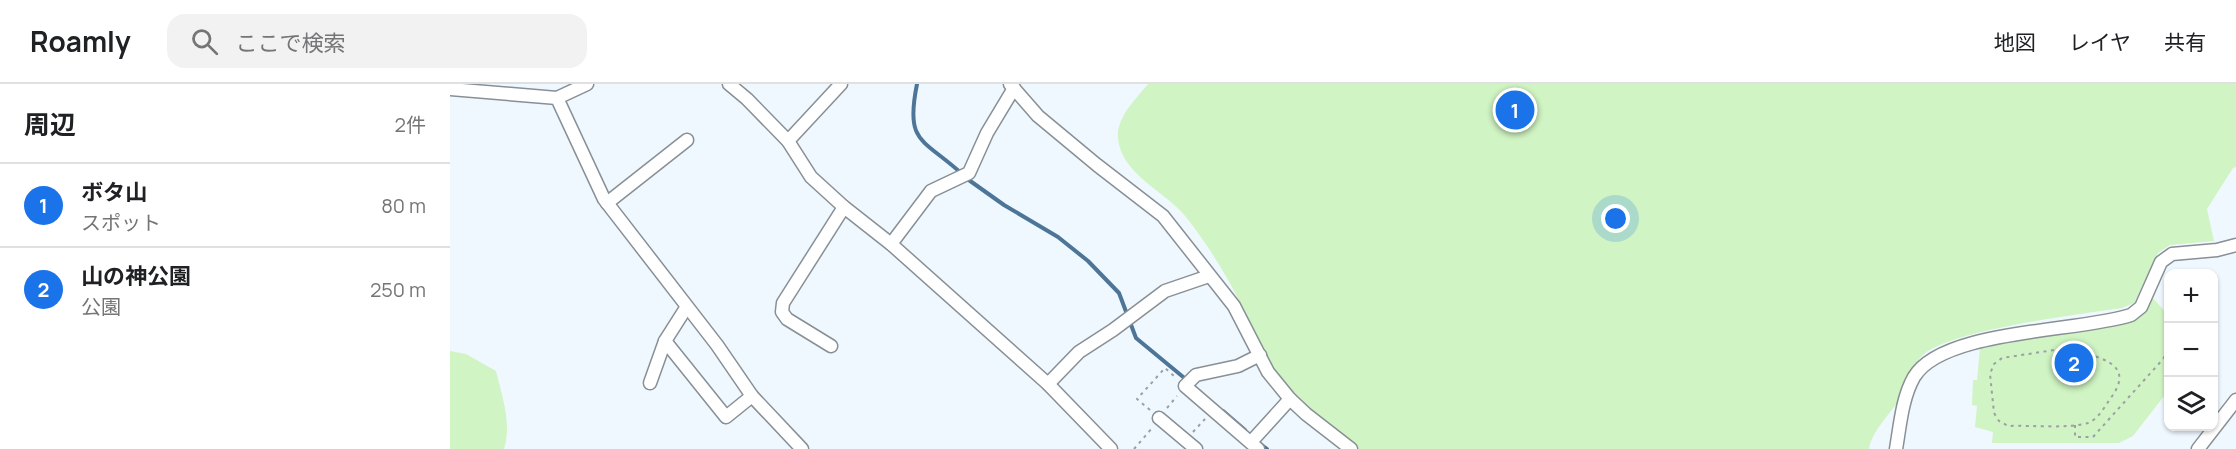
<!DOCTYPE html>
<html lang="ja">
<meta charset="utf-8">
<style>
:root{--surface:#fff;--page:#f2f2f2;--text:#202124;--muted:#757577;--line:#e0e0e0;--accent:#1a73e8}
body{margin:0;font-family:Manrope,"Noto Sans JP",sans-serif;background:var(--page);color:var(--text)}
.controls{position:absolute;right:18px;bottom:18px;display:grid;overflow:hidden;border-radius:12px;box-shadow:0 2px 4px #0004}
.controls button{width:54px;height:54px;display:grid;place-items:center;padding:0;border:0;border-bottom:2px solid var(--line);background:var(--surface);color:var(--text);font:30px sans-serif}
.you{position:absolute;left:1166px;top:135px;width:21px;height:21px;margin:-15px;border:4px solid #fff;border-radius:50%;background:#1a73e8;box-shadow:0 0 0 9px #1a73e833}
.badge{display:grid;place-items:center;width:39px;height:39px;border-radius:50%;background:var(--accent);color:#fff;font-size:20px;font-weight:700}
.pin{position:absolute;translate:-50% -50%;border:3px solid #fff;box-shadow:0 2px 6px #0006}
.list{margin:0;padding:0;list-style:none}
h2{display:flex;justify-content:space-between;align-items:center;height:78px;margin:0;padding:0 24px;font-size:26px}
h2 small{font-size:20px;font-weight:400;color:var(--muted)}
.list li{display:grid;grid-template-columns:39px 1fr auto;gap:18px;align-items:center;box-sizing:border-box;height:84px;padding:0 24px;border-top:2px solid var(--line)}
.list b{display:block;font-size:22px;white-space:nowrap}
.list p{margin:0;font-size:20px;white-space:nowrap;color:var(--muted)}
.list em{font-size:20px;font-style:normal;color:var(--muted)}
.icon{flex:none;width:33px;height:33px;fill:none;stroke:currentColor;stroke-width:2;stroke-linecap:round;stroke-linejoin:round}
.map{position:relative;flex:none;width:1786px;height:365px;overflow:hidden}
header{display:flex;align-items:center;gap:36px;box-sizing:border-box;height:84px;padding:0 30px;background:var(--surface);border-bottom:2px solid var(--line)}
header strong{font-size:28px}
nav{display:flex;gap:33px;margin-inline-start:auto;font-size:21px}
.search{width:420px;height:54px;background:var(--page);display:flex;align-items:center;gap:15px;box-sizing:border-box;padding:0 21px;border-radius:18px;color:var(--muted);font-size:22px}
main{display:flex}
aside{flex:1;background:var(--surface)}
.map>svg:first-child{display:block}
.green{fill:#d0f4c3}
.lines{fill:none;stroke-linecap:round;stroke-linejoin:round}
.stream{stroke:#4c7598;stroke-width:4}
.minor-casing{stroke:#888f95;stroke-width:15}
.path{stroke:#9aa0a5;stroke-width:2;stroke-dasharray:3 4.5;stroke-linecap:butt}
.minor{stroke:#fff;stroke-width:12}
</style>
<header>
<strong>Roamly</strong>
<div class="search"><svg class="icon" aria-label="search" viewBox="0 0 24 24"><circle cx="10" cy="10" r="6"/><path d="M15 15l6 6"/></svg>ここで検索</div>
<nav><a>地図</a><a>レイヤ</a><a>共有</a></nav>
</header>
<main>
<aside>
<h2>周辺<small>2件</small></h2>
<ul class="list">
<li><span class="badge">1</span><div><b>ボタ山</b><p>スポット</p></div><em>80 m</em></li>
<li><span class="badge">2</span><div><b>山の神公園</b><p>公園</p></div><em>250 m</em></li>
</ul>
</aside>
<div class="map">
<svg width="1786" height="365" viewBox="0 0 1786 365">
<rect width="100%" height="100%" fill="#f0f8ff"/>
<g class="green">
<path d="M698,0H1786V83L1783,84L1757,125L1764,157L1720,161L1708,169L1684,219L1672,224C1631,230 1500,246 1473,271C1459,283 1459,300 1450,315C1440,330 1422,347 1419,365H909C885,346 858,329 838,306C819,284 809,256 796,230C780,197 759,162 736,133C716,108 672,91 668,55C666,33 686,15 698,0Z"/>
<polygon points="1702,213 1718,231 1718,307 1683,352 1669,359 1542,359 1543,348 1525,343 1527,322 1522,321 1523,296 1527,296 1530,263 1680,236 1692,230"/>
<path d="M0,267L16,270L46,287C52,312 62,340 54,365H0Z"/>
</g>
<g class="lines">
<g class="stream">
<path d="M467,0C455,59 472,54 511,89"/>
<polyline points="516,94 554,121 608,153 638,177 669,209 686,254 738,297"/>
<polyline points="773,327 795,346"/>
<polyline points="809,359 817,365"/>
</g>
<defs>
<g id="minor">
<polyline points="279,0 297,15 338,57 361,93 394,123 441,160 598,300 661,365"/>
<polyline points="560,0 588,32 647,81 713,132 784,222 818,288 840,315 856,330 901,365"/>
<polyline points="0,5 107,14 154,115 267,261 302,312 352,365"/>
<polyline points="107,14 137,0"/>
<polyline points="338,57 391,0"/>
<polyline points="157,119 237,56"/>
<polyline points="441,160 481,107 519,89 537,49 564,4"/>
<polyline points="215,257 276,333 302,312"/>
<polyline points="381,262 337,235 332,228 333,219 394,123"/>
<polyline points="200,299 215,257 236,224"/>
<polyline points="598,300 629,268 663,246 715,207 759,192"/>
<polyline points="709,334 746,365"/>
<polyline points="801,358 840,315"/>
<polyline points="808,365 735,302 746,291 788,282 810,271"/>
<path d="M1446,365C1450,342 1452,314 1464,293C1493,245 1630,248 1681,231L1691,223L1711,178L1722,170L1767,166L1786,161"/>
<polyline points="1748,365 1786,316"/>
</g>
</defs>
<use href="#minor" class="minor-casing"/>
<g class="path">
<path d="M1617,264C1644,273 1689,277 1660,315C1654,324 1648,335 1638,339C1619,345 1580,341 1558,342L1549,337L1544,329L1540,290L1544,280L1552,274Z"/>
<polyline points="717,324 727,312"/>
<polyline points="700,326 687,315 715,284 725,293"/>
<polyline points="1625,341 1625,353 1643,353 1714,274 1717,257"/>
<polyline points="743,348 755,335"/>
<polyline points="684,365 703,343"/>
</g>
<use href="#minor" class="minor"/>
</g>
</svg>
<div class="controls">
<button>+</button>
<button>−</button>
<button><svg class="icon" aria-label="layers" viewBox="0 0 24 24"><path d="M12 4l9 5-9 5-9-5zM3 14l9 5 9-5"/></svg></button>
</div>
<div class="you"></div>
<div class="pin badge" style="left:1065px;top:26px">1</div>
<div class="pin badge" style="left:1624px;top:279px">2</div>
</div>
</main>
